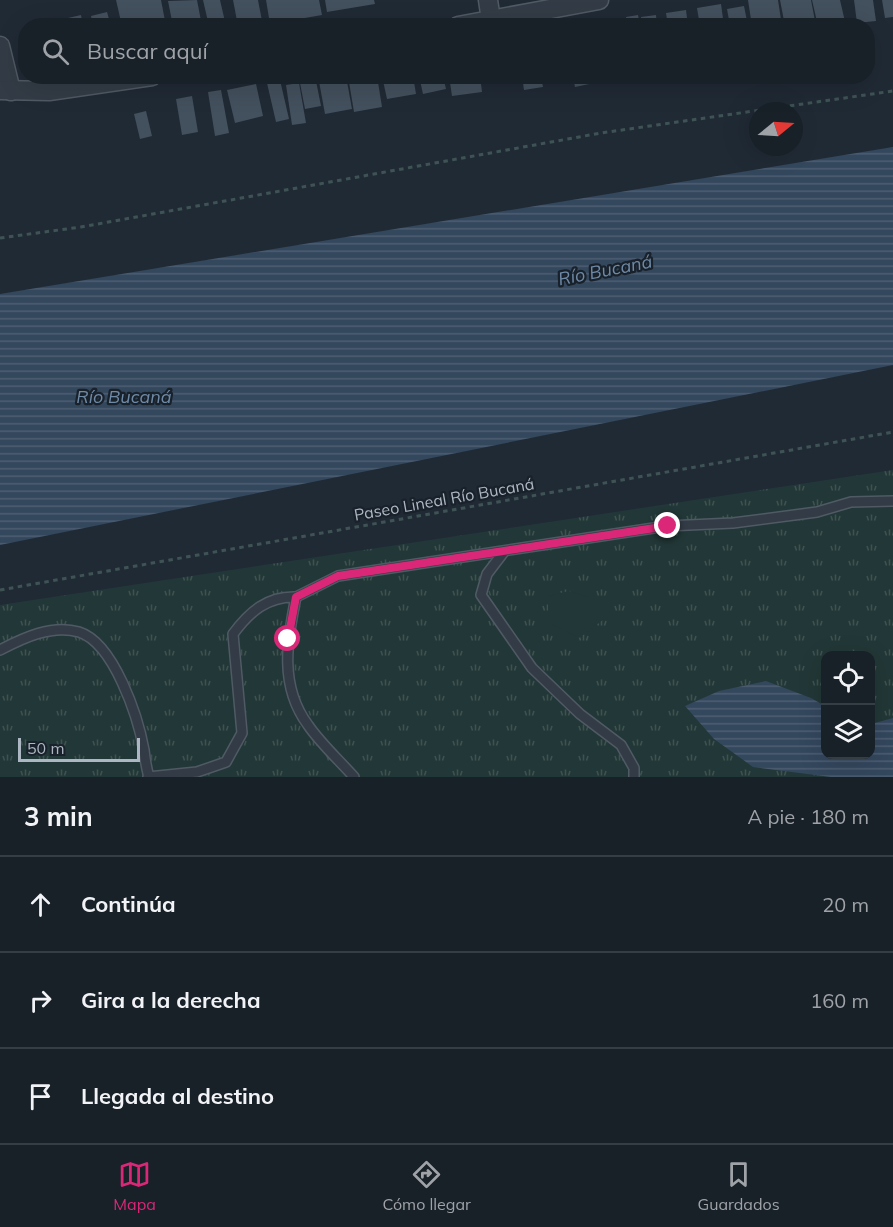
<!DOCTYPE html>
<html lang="es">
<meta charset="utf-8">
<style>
:root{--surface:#182028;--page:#212830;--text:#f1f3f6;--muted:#9fa3a8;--line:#363e45;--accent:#db2777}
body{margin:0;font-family:Mulish,sans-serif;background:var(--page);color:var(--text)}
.controls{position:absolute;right:18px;bottom:18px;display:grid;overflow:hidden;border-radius:12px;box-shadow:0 6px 24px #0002}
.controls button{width:54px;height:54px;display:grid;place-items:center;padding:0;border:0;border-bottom:2px solid var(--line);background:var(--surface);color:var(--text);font:30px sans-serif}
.compass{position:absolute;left:749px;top:102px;width:54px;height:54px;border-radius:50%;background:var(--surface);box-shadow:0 6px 24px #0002;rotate:72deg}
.scale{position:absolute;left:18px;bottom:15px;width:122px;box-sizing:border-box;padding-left:6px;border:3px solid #adb7c3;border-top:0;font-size:16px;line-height:21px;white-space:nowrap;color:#adb7c3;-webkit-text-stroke:4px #19212a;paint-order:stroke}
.stop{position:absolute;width:18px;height:18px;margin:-14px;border:4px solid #db2777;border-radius:50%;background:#fff}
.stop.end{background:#db2777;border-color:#fff;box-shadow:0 2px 6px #0008}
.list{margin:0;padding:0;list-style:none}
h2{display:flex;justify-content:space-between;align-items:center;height:78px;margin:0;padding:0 24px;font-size:26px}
h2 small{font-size:20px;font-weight:400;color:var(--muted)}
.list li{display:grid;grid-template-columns:39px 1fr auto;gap:18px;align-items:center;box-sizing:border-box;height:96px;padding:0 24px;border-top:2px solid var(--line)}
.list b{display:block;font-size:22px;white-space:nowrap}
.list em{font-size:20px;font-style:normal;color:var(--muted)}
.icon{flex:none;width:33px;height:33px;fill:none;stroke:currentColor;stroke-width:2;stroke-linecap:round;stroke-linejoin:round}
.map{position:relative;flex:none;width:893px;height:777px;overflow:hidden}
.search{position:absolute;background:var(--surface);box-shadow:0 6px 24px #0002;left:18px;right:18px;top:18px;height:66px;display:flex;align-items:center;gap:15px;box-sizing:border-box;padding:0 21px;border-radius:24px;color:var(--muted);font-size:22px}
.sheet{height:366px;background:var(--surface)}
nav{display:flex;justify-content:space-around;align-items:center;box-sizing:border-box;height:84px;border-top:2px solid var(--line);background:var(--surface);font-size:16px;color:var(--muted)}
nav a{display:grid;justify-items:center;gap:3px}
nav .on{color:var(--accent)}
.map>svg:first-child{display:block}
.grass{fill:url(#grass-tufts);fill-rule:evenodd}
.pitch{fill:#223737}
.water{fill:url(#water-rules)}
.building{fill:#43505d}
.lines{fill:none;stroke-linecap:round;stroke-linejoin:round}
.lane-casing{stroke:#505a64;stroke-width:12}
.street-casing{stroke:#505a64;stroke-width:21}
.path{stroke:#3f5354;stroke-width:3;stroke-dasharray:4.5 4.5;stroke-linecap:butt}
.lane{stroke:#333c46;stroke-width:9}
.street{stroke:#333c46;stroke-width:18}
.route{stroke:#db2777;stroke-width:8}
.labels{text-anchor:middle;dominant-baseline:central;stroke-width:4.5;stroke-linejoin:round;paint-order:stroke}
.street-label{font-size:16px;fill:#adb7c3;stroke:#19212a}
.water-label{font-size:18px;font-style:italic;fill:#6e8aa7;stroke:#19212a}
</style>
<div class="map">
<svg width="893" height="777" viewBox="0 0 893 777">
<defs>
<pattern id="grass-tufts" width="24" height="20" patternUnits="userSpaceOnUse" patternTransform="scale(1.5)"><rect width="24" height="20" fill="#223737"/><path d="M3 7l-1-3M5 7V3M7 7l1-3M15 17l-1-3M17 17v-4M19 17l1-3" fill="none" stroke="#3f5252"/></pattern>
<pattern id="water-rules" width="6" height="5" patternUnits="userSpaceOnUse" patternTransform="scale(1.5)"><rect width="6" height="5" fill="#33475d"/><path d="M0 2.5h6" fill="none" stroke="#4e5f73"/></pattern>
</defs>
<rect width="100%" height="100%" fill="#202a35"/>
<path class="grass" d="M893,470V777H0V605ZM826,656H870V754H826Z"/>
<polygon class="pitch" points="569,591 588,597 604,619 579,638 548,622 548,596"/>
<g class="water">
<polygon points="893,147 893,365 0,545 0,294"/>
<polygon points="766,681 811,698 825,706 826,754 870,754 871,724 893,718 893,777 831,777 753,767 714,739 685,706 719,691"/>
</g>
<g class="building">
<polygon points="116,0 161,0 166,26 122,26"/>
<polygon points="197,0 202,26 173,26 168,1"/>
<polygon points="203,0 220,0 226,26 209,26"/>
<polygon points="233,0 258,0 262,21 238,26"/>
<polygon points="266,0 319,0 322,15 270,24"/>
<polygon points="325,0 374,0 375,4 327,12"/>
<polygon points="748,0 778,0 782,26 752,26"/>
<polygon points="780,0 811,0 816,26 785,26"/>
<polygon points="812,0 840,0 846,26 818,26"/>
<polygon points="854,0 873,0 876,21 857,23"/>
<polygon points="882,0 893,0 893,17 885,18"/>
<polygon points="721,4 724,26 700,26 697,8"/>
<polygon points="744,6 748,26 730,26 727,9"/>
<polygon points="686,10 688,26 668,26 666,13"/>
<polygon points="107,12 111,26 93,26 91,16"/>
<polygon points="81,15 83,26 56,26 55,21"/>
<polygon points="638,15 640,26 627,26 626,17"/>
<polygon points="656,15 657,26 642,26 641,17"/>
<polygon points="44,18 46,26 32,26 31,21"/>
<polygon points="622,19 624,26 603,26 603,24"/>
<polygon points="315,76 321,106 305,109 299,78"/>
<polygon points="318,76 346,76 352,109 325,114"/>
<polygon points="348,76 377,76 382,107 354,112"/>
<polygon points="382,76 413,76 416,94 387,99"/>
<polygon points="419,76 443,76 446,89 423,94"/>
<polygon points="449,76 480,76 482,92 452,96"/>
<polygon points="485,76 505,76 505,78 486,81"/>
<polygon points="522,76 541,76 543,87 524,90"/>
<polygon points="573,76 608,76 608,80 575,87"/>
<polygon points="280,80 289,119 276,122 267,83"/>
<polygon points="299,83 306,123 292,125 286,85"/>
<polygon points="256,84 263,116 235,123 227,90"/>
<polygon points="221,90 229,133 215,136 208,92"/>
<polygon points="192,96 198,132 182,135 176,99"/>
<polygon points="146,111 152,136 140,139 134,114"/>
</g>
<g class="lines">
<defs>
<g id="lane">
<polyline points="503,553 487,574 481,595 532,668 580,714 621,745 634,768 634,777"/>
<polyline points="296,597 338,576 667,526 733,523 817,512 851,502 893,501"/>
<path d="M0,650C23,638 52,624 79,632C114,643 138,717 144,750C145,759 146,767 149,777"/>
<path d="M148,777L197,772L226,762L242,733L233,634C250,611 268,596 296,597C287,641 279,686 308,725C321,744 339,760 354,777"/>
</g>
<g id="street">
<polyline points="488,0 491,20"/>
<polyline points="458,26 599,0"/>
<polyline points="0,46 11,91"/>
<polyline points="0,90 49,91 152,76"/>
</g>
</defs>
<use href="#lane" class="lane-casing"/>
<use href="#street" class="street-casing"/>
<g class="path">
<polyline points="0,238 81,227 601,133 893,91"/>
<polyline points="0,590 893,432"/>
</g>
<use href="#lane" class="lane"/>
<use href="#street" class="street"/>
</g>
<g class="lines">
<polyline class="route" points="288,639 296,597 338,576 668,526"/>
</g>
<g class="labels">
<g class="street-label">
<text transform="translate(444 499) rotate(-10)">Paseo Lineal Río Bucaná</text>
</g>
<g class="water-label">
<text transform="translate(605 270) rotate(-11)">Río Bucaná</text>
<text x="124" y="396">Río Bucaná</text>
</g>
</g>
</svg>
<div class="controls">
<button><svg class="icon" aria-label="locate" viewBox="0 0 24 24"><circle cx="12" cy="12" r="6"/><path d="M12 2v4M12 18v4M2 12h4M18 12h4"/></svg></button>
<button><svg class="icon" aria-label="layers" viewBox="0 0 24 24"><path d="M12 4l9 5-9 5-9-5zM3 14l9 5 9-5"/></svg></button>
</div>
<svg class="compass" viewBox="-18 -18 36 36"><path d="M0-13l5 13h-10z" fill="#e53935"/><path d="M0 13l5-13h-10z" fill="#9fa3a8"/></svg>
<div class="scale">50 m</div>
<div class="stop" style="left:288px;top:639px"></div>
<div class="stop end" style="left:668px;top:526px"></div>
<div class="search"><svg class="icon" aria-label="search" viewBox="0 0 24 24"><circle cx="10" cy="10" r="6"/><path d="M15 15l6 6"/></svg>Buscar aquí</div>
</div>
<section class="sheet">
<h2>3 min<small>A pie · 180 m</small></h2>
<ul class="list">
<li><svg class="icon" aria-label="ahead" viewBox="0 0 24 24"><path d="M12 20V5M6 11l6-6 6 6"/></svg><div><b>Continúa</b></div><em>20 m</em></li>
<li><svg class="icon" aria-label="right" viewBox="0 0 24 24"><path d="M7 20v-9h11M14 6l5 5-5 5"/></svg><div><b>Gira a la derecha</b></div><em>160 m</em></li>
<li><svg class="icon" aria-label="arrive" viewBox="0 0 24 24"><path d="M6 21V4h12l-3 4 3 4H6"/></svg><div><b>Llegada al destino</b></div></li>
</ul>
</section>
<nav>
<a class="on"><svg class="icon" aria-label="map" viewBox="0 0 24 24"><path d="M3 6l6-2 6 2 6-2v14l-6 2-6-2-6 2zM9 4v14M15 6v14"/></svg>Mapa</a>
<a><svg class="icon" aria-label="directions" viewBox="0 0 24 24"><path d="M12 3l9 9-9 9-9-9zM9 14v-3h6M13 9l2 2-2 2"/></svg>Cómo llegar</a>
<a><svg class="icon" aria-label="saved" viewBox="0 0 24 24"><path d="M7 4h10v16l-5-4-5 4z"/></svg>Guardados</a>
</nav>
